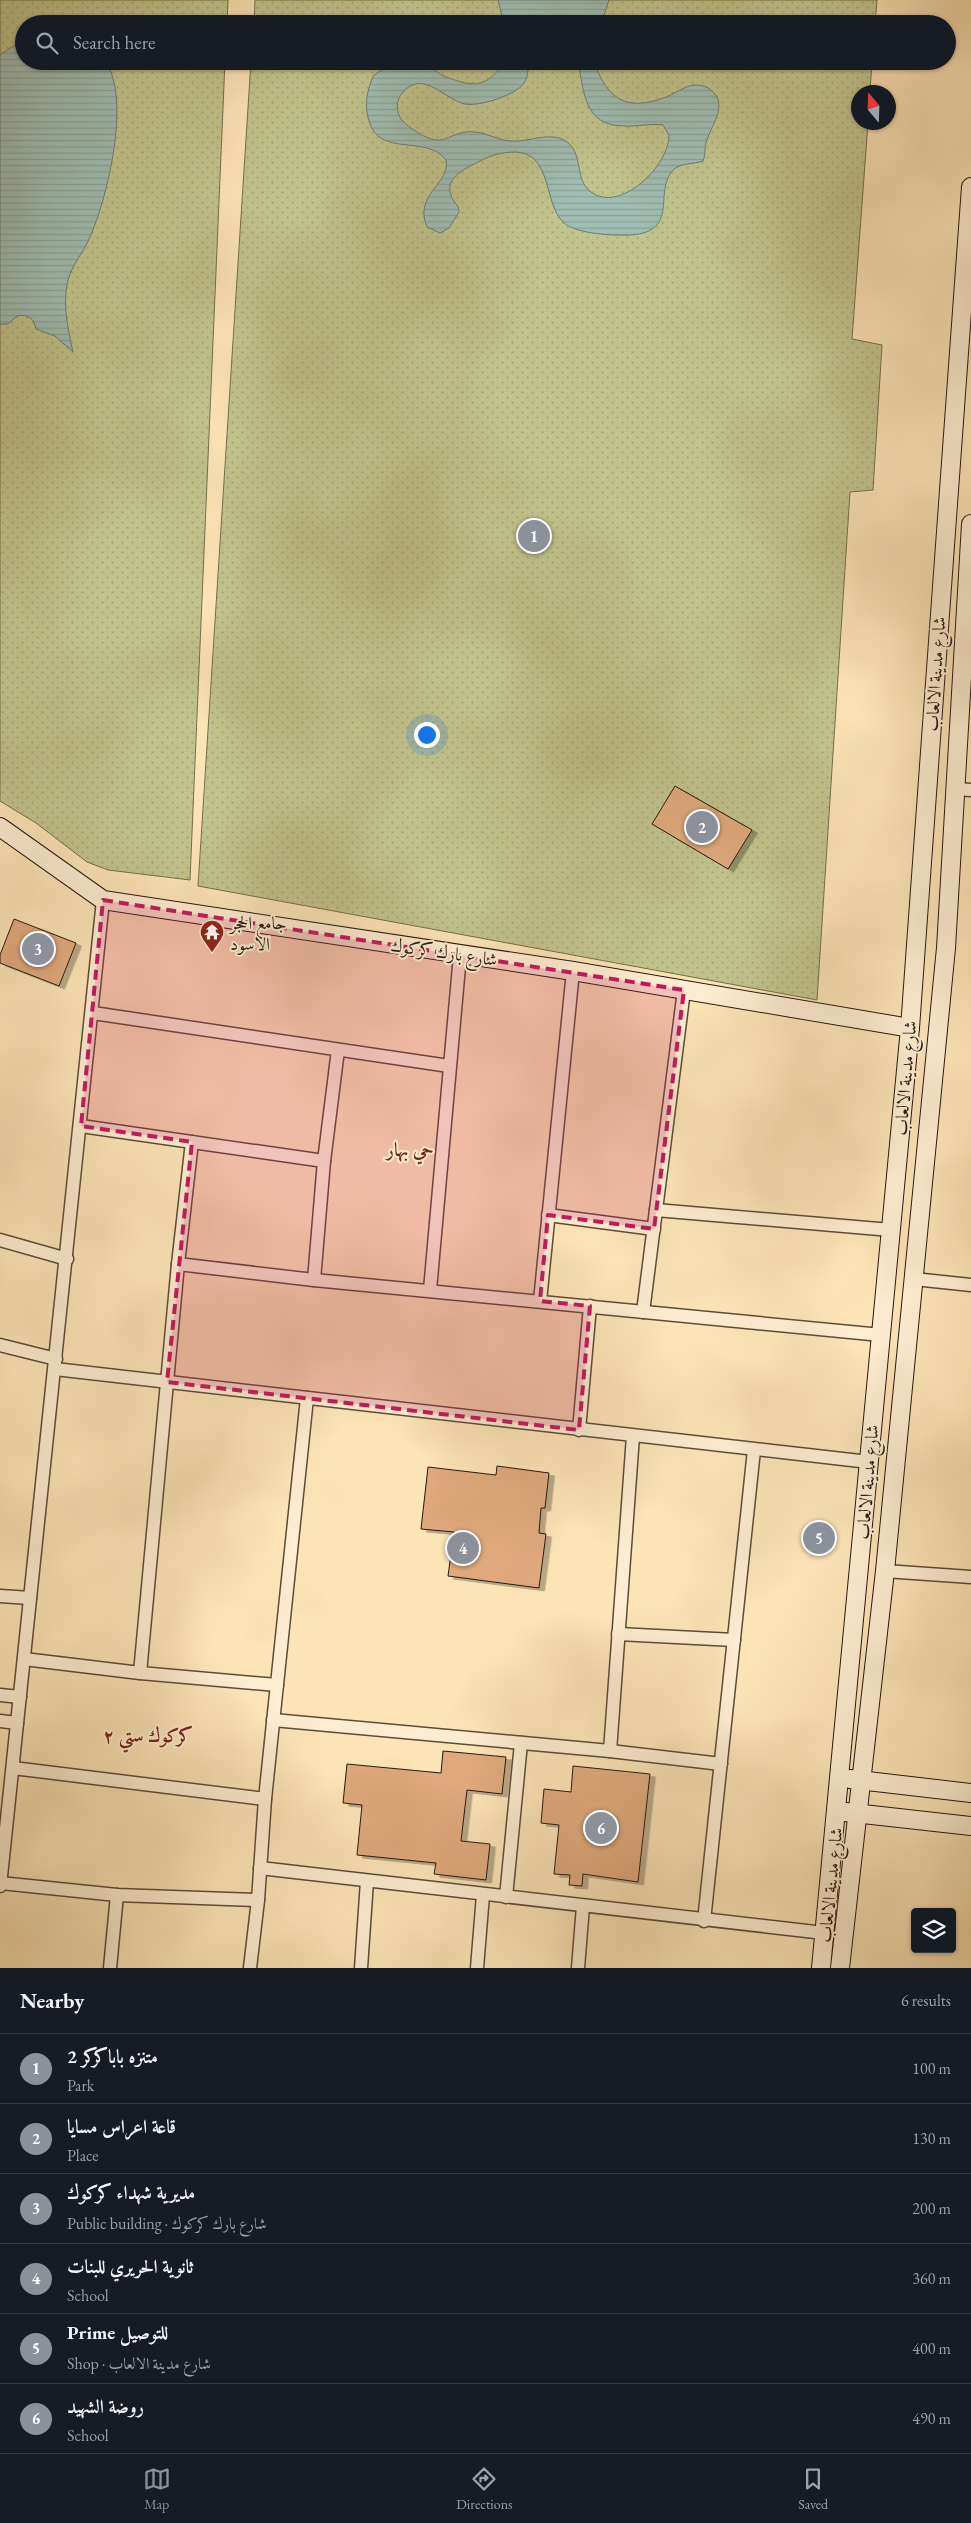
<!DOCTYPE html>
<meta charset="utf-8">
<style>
:root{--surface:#171b24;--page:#20242c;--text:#f1f3f6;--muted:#9ea1a6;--line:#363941;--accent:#8c9099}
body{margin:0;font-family:"EB Garamond",Amiri,serif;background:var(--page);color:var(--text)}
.controls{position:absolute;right:15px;bottom:15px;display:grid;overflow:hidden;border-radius:5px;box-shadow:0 1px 4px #0004}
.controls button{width:45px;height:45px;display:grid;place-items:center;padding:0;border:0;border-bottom:1px solid var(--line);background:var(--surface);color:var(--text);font:25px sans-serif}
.compass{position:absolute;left:851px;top:85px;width:45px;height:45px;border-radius:50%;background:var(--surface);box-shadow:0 1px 4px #0004;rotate:341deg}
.you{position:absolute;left:426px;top:734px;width:18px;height:18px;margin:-12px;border:4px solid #fff;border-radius:50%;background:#1a73e8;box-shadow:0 0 0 8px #1a73e833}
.badge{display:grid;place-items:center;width:32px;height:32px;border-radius:50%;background:var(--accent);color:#fff;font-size:16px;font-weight:700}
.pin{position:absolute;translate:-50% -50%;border:2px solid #fff;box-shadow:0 1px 5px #0006}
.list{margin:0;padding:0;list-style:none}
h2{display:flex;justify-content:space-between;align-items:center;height:65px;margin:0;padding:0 20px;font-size:21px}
h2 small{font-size:16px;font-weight:400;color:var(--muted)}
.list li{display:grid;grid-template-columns:32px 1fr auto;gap:15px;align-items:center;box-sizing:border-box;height:70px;padding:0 20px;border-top:1px solid var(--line)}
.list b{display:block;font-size:19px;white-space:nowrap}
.list p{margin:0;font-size:16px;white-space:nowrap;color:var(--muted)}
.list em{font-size:16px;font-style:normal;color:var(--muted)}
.icon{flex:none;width:28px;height:28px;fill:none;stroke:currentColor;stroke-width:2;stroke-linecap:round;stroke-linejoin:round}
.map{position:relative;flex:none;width:971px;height:1968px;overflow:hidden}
.search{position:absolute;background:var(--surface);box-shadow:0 1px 4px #0004;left:15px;right:15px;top:15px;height:55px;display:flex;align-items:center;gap:12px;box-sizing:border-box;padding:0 18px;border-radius:28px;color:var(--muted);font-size:19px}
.sheet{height:485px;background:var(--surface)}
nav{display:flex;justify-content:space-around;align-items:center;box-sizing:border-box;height:70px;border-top:1px solid var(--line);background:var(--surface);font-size:14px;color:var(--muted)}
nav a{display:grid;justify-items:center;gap:2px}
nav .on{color:var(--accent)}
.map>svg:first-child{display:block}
.park{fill:url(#park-dots);stroke:#746e4e}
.water{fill:url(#water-rules);stroke:#6f7c72}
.building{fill:#dfa97d;stroke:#261810;filter:url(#shadow)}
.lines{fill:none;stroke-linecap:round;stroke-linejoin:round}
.street-casing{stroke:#5c4b3a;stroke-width:15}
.secondary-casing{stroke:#261810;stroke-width:20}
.street{stroke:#fdedd0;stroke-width:12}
.secondary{stroke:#fdedd0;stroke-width:18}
.marked{fill:#c2185b;fill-opacity:0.2;stroke:#c2185b;stroke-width:4;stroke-dasharray:10 6;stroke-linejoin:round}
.labels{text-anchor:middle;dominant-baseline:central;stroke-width:4;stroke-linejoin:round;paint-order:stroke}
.street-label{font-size:18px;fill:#261810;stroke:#fdedd0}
.poi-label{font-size:18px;fill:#261810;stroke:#fdedd0;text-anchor:start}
.neighbourhood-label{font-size:19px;font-weight:bold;fill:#7a1f14;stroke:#fdedd0}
</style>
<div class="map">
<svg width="971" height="1968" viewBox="0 0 971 1968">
<defs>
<pattern id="park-dots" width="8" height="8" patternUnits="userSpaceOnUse" patternTransform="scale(1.25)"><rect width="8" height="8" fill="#c1c48d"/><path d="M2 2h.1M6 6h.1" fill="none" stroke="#a6a879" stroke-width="1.8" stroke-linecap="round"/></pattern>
<pattern id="water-rules" width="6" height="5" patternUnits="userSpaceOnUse" patternTransform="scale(1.25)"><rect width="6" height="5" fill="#a0beb3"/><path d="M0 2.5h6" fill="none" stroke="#8aa399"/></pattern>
<filter id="shadow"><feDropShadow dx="5.5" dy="3" stdDeviation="0" flood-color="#0004"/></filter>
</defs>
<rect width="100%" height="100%" fill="#fce4b7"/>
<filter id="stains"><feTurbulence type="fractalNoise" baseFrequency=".004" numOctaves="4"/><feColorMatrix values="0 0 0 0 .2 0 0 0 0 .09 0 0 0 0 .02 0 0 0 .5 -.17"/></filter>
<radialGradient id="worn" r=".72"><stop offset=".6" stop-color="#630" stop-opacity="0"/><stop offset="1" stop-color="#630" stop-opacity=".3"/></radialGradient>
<g class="park">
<polygon points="0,0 228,0 227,24 24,24 24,61 225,61 190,880 108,870 87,862 36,823 0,801"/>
<polygon points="255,0 877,0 875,24 254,24"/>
<polygon points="251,61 872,61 870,92 858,92 858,122 868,123 852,339 882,345 873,490 850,492 817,1000 198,886"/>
</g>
<g class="water">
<polygon points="498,0 609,0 601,24 504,24"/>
<path d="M24,39V61H105C132,98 107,200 89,239C83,253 72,265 68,280C62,305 68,328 73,352L55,336L36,329C34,318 28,314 17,316L8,324H0V55Z"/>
<path d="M385,61H426C433,70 441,76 452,79C477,88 489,85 505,61H529C528,69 528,77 524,83C517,95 478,107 465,104C445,100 424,70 404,91C399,96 396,103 398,111C399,119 405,124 411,128C446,154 447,129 475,132C488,133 499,141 512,141C528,142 548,132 564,140C585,152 573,179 591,192C621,214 670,164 669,135L663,125C650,123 637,127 624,126C584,126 584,92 578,61H594C607,100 627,112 666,97C676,93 683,87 694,85C701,85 707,86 712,91C729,106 710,126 706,143C704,149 706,154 703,161C694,164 681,163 674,169C652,192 681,231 631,235C616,236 576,234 564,223C543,204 553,154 516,152C503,152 491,155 480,161C467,168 444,177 451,195C453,202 459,205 459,212L449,228L440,233L427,227C413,195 451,183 446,160C427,134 379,158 369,121C364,104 367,92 373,76L386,67Z"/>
</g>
<g class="building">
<polygon points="675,786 752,830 728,869 652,824"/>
<polygon points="14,919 76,943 59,986 0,963 0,955"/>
<polygon points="497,1466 549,1473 545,1508 541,1508 539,1533 546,1534 539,1588 448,1576 454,1532 421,1529 428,1467 496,1475"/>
<polygon points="443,1751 506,1757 502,1794 467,1790 461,1841 490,1844 486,1880 434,1874 436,1863 357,1855 362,1805 343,1803 347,1764 441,1773"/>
<polygon points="573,1766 650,1774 638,1882 583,1874 582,1886 569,1885 570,1875 554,1874 559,1825 541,1823 544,1789 571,1792"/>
</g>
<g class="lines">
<defs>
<g id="street">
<polyline points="956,789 971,790"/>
<polyline points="93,1013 449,1066"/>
<polyline points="81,1126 324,1161 314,1280"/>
<polyline points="324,1161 338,1050"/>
<polyline points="656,1210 891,1230"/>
<polyline points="548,1215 654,1229"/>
<polyline points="0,1240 67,1259"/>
<polyline points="178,1264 314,1280 881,1335"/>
<polyline points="914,1279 971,1285"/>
<polyline points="430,1290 460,955"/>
<polyline points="540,1301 573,971"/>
<polyline points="643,1312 684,990"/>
<polyline points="0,1345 56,1359"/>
<polyline points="55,1369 869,1462"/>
<polyline points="579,1430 590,1306"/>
<polyline points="885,1571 971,1577"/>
<polyline points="0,1596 30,1598"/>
<polyline points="618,1634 734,1640"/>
<polyline points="24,1659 140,1673 277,1685"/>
<polyline points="140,1673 178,1264 192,1142"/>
<polyline points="0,1695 20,1697"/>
<polyline points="273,1720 610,1751 721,1764"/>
<polyline points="0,1721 17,1723"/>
<polyline points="610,1751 633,1436"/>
<polyline points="13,1768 265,1799"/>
<polyline points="260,1868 824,1933"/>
<polyline points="0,1883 117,1895 258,1900"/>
<polyline points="0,1886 103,900"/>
<polyline points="506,1897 521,1743"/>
<polyline points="704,1921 754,1450"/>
<polyline points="110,1968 117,1895"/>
<polyline points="250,1968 258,1900 265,1799 307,1398"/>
<polyline points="361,1968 367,1881"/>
<polyline points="477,1968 483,1895"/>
<polyline points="578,1968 583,1906"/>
</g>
<g id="secondary">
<polyline points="0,827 103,900 573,971 910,1028"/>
<polyline points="850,1779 971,1793"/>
<polyline points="845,1812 971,1826"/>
<polyline points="821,1968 910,1028 971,187"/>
<polyline points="840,1968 885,1571 946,948 971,524"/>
</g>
</defs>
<use href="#street" class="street-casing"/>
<use href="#secondary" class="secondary-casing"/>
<use href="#street" class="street"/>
<use href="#secondary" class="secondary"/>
</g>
<path class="marked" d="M103,900L684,990L654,1229L548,1215L540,1301L590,1306L579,1430L167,1382L192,1142L81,1126Z"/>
<defs>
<symbol id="temple-pin" viewBox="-11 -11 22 30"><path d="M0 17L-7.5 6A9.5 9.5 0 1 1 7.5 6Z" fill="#8f2418" stroke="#fdedd0"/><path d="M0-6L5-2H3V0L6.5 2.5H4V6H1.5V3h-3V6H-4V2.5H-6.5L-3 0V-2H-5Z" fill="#fff"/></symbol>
</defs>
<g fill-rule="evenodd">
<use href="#temple-pin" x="198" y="918" width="28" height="38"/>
</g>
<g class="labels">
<g class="street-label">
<text transform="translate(935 674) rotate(-86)">شارع مدينة الالعاب</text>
<text transform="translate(444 952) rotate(8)">شارع بارك كركوك</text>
<text transform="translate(905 1078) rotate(-85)">شارع مدينة الالعاب</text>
<text transform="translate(867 1482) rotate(-85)">شارع مدينة الالعاب</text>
<text transform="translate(830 1885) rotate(-84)">شارع مدينة الالعاب</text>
</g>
<g class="poi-label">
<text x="230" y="922">جامع الحجر<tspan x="230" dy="21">الاسود</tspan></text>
</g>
<g class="neighbourhood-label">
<text x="410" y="1149">حي بهار</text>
<text x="148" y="1735">كركوك ستي ٢</text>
</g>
</g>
<rect width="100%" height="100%" filter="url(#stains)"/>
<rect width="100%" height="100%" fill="url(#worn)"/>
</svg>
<div class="controls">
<button><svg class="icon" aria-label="layers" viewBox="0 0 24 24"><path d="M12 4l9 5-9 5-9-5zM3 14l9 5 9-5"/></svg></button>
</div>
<svg class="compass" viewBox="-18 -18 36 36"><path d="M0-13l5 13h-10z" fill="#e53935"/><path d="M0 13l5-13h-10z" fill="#9ea1a6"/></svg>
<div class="you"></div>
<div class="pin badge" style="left:534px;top:536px">1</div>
<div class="pin badge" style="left:702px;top:827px">2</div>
<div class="pin badge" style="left:38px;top:949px">3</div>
<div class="pin badge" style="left:463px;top:1548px">4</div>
<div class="pin badge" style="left:819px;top:1538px">5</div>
<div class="pin badge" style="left:601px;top:1828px">6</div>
<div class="search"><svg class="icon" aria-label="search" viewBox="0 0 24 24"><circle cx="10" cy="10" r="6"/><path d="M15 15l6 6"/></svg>Search here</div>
</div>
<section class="sheet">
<h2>Nearby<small>6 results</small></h2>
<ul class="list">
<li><span class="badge">1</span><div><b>متنزه باباكركر 2</b><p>Park</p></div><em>100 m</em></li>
<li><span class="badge">2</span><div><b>قاعة اعراس مسايا</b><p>Place</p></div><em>130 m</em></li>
<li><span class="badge">3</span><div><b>مديرية شهداء كركوك</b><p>Public building · شارع بارك كركوك</p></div><em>200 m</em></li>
<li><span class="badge">4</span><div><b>ثانوية الحريري للبنات</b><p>School</p></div><em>360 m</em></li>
<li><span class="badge">5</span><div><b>Prime للتوصيل</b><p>Shop · شارع مدينة الالعاب</p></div><em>400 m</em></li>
<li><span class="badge">6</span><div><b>روضة الشهيد</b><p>School</p></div><em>490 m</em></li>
</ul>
</section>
<nav>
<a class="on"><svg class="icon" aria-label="map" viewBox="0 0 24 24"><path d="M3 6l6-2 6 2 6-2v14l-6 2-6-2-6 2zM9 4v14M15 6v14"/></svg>Map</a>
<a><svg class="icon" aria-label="directions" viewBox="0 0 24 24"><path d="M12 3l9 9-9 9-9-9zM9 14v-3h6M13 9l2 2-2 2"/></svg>Directions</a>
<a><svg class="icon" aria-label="saved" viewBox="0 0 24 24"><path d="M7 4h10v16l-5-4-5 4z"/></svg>Saved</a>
</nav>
